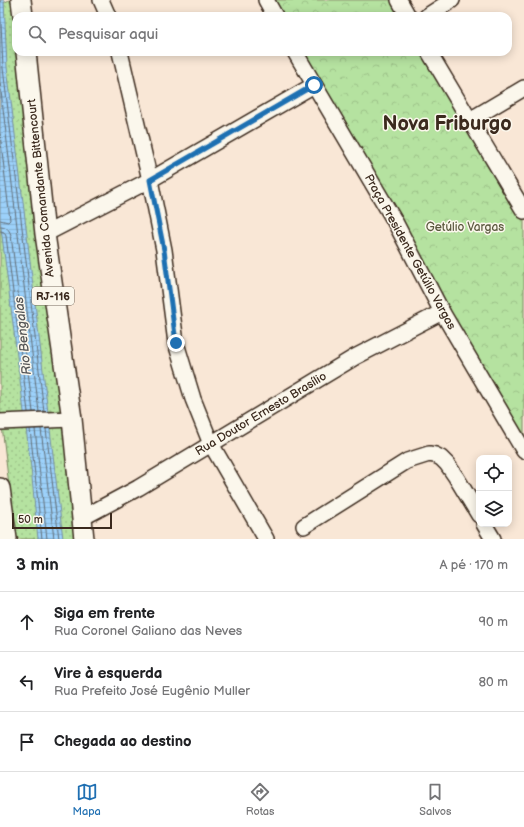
<!DOCTYPE html>
<html lang="pt">
<meta charset="utf-8">
<style>
:root{--surface:#fff;--page:#f6f6f6;--text:#202124;--muted:#757577;--line:#e0e0e0;--accent:#1f6fb2}
body{margin:0;font-family:"Balsamiq Sans",sans-serif;background:var(--page);color:var(--text)}
.controls{position:absolute;right:12px;bottom:12px;display:grid;overflow:hidden;border-radius:8px;box-shadow:0 2px 10px #0003}
.controls button{width:36px;height:36px;display:grid;place-items:center;padding:0;border:0;border-bottom:1px solid var(--line);background:var(--surface);color:var(--text);font:20px sans-serif}
.scale{position:absolute;left:12px;bottom:10px;width:100px;box-sizing:border-box;padding-left:4px;border:2px solid #3b2a1e;border-top:0;font-size:11px;line-height:14px;white-space:nowrap;color:#3b2a1e;-webkit-text-stroke:3px #fbf7ec;paint-order:stroke}
.stop{position:absolute;width:12px;height:12px;margin:-9px;border:3px solid #1f6fb2;border-radius:50%;background:#fff}
.stop.end{background:#1f6fb2;border-color:#fff;box-shadow:0 1px 4px #0008}
.list{margin:0;padding:0;list-style:none}
h2{display:flex;justify-content:space-between;align-items:center;height:52px;margin:0;padding:0 16px;font-size:17px}
h2 small{font-size:13px;font-weight:400;color:var(--muted)}
.list li{display:grid;grid-template-columns:26px 1fr auto;gap:12px;align-items:center;box-sizing:border-box;height:60px;padding:0 16px;border-top:1px solid var(--line)}
.list b{display:block;font-size:15px;white-space:nowrap}
.list p{margin:0;font-size:13px;white-space:nowrap;color:var(--muted)}
.list em{font-size:13px;font-style:normal;color:var(--muted)}
.icon{flex:none;width:22px;height:22px;fill:none;stroke:currentColor;stroke-width:2;stroke-linecap:round;stroke-linejoin:round}
.map{position:relative;flex:none;width:524px;height:539px;overflow:hidden}
.search{position:absolute;background:var(--surface);box-shadow:0 2px 10px #0003;left:12px;right:12px;top:12px;height:44px;display:flex;align-items:center;gap:10px;box-sizing:border-box;padding:0 14px;border-radius:12px;color:var(--muted);font-size:15px}
.sheet{height:232px;background:var(--surface)}
nav{display:flex;justify-content:space-around;align-items:center;box-sizing:border-box;height:56px;border-top:1px solid var(--line);background:var(--surface);font-size:11px;color:var(--muted)}
nav a{display:grid;justify-items:center;gap:2px}
nav .on{color:var(--accent)}
.map>svg:first-child{display:block}
.grass{fill:url(#grass-dots);stroke:#78865f}
.forest{fill:url(#forest-crowns);stroke:#78865f}
.water{fill:url(#water-rules);stroke:#758ea2}
.lines{fill:none;stroke-linecap:round;stroke-linejoin:round}
.shore{stroke:#626d76;stroke-width:1}
.minor-casing{stroke:#3b2a1e;stroke-width:18}
.major-casing{stroke:#3b2a1e;stroke-width:22}
.minor{stroke:#fbf7ec;stroke-width:15}
.major{stroke:#fbf7ec;stroke-width:19}
.route{stroke:#1f6fb2;stroke-width:5}
.labels{text-anchor:middle;dominant-baseline:central;stroke-width:3;stroke-linejoin:round;paint-order:stroke}
.shield{fill:#fbf7ec;stroke:#75685c;stroke-width:1}
.shield-label{font-size:11px;font-weight:bold;fill:#3b2a1e}
.street-label{font-size:12px;fill:#3b2a1e;stroke:#fbf7ec}
.park-label{font-size:12px;fill:#5a583e;stroke:#fbf7ec}
.water-label{font-size:13px;font-style:italic;fill:#535455;stroke:#fbf7ec}
.town-label{font-size:20px;font-weight:bold;fill:#3b2a1e;stroke:#fbf7ec}
</style>
<div class="map">
<svg width="524" height="539" viewBox="0 0 524 539">
<defs>
<pattern id="grass-dots" width="8" height="8" patternUnits="userSpaceOnUse"><rect width="8" height="8" fill="#b5e2a0"/><path d="M2 2h.1M6 6h.1" fill="none" stroke="#9dc289" stroke-width="1.8" stroke-linecap="round"/></pattern>
<pattern id="forest-crowns" width="20" height="18" patternUnits="userSpaceOnUse"><rect width="20" height="18" fill="#b5e2a0"/><path d="M2 6a3 3 0 1 1 6 0M12 15a3 3 0 1 1 6 0" fill="none" stroke="#9dc289"/></pattern>
<pattern id="water-rules" width="6" height="5" patternUnits="userSpaceOnUse"><rect width="6" height="5" fill="#9cd1fa"/><path d="M0 2.5h6" fill="none" stroke="#87b4d6"/></pattern>
</defs>
<rect width="100%" height="100%" fill="#f9e7d6"/>
<filter id="ink" filterUnits="userSpaceOnUse"><feTurbulence type="fractalNoise" baseFrequency=".025" numOctaves="2"/><feDisplacementMap in="SourceGraphic" scale="8" xChannelSelector="R" yChannelSelector="G"/><feConvolveMatrix kernelMatrix="1 2 1 2 8 2 1 2 1" color-interpolation-filters="sRGB"/></filter>
<g filter="url(#ink)">
<polygon class="grass" points="9,0 12,0 16,37 16,52 18,52 61,404 76,539 15,539 0,408 0,5"/>
<g class="forest">
<polygon points="266,0 399,0 408,16 275,16"/>
<polygon points="295,52 429,52 524,211 524,451"/>
</g>
<polygon class="water" points="0,0 4,0 7,67 63,539 38,539 31,468 0,220"/>
<g class="lines">
<g class="shore">
<polyline points="0,0 3,68 44,412"/>
<polyline points="0,83 39,412"/>
<polyline points="0,134 10,220 8,222 0,220"/>
<path d="M0,226C6,226 9,229 11,235L33,412"/>
<polyline points="0,231 4,232 6,236 28,412"/>
<polyline points="30,429 42,539"/>
<polyline points="35,429 47,539"/>
<polyline points="41,429 54,539"/>
<polyline points="46,429 59,539"/>
</g>
<defs>
<g id="minor">
<polyline points="101,0 108,16"/>
<polyline points="266,0 275,16"/>
<polyline points="399,0 408,16"/>
<polyline points="427,16 452,0"/>
<polyline points="120,52 150,180 164,250 176,343 193,399 211,444 266,539"/>
<polyline points="295,52 394,220 442,312 524,451"/>
<polyline points="429,52 524,211"/>
<polyline points="470,120 524,88"/>
<polyline points="45,234 150,180 314,85"/>
<polyline points="0,422 72,419"/>
<polyline points="82,518 138,488 211,444 355,357 442,312"/>
<polyline points="484,524 493,539"/>
<polyline points="304,526 407,461 429,454 435,455 441,458 447,464 456,477 479,515"/>
</g>
<g id="major">
<polyline points="21,0 23,16"/>
<polyline points="26,52 45,234 72,419 84,539"/>
<polyline points="0,488 7,539"/>
</g>
</defs>
<use href="#minor" class="minor-casing"/>
<use href="#major" class="major-casing"/>
<use href="#minor" class="minor"/>
<use href="#major" class="major"/>
</g>
</g>
<g class="lines" filter="url(#ink)">
<polyline class="route" points="176,343 164,250 150,180 314,85"/>
</g>
<g class="labels">
<rect class="shield" x="32" y="287" width="42" height="18" rx="3"/>
<g class="shield-label">
<text x="53" y="296">RJ-116</text>
</g>
<g class="street-label">
<text transform="translate(41 188) rotate(-96)">Avenida Comandante Bittencourt</text>
<text transform="translate(410 252) rotate(61)">Praça Presidente Getúlio Vargas</text>
<text transform="translate(261 414) rotate(-31)">Rua Doutor Ernesto Brasílio</text>
</g>
<g class="park-label">
<text x="465" y="227">Getúlio Vargas</text>
</g>
<g class="water-label">
<text transform="translate(23 336) rotate(-96)">Rio Bengalas</text>
</g>
<g class="town-label">
<text x="447" y="124">Nova Friburgo</text>
</g>
</g>
</svg>
<div class="controls">
<button><svg class="icon" aria-label="locate" viewBox="0 0 24 24"><circle cx="12" cy="12" r="6"/><path d="M12 2v4M12 18v4M2 12h4M18 12h4"/></svg></button>
<button><svg class="icon" aria-label="layers" viewBox="0 0 24 24"><path d="M12 4l9 5-9 5-9-5zM3 14l9 5 9-5"/></svg></button>
</div>
<div class="scale">50 m</div>
<div class="stop" style="left:314px;top:85px"></div>
<div class="stop end" style="left:176px;top:343px"></div>
<div class="search"><svg class="icon" aria-label="search" viewBox="0 0 24 24"><circle cx="10" cy="10" r="6"/><path d="M15 15l6 6"/></svg>Pesquisar aqui</div>
</div>
<section class="sheet">
<h2>3 min<small>A pé · 170 m</small></h2>
<ul class="list">
<li><svg class="icon" aria-label="ahead" viewBox="0 0 24 24"><path d="M12 20V5M6 11l6-6 6 6"/></svg><div><b>Siga em frente</b><p>Rua Coronel Galiano das Neves</p></div><em>90 m</em></li>
<li><svg class="icon" aria-label="left" viewBox="0 0 24 24"><path d="M17 20v-9H6M10 6l-5 5 5 5"/></svg><div><b>Vire à esquerda</b><p>Rua Prefeito José Eugênio Muller</p></div><em>80 m</em></li>
<li><svg class="icon" aria-label="arrive" viewBox="0 0 24 24"><path d="M6 21V4h12l-3 4 3 4H6"/></svg><div><b>Chegada ao destino</b></div></li>
</ul>
</section>
<nav>
<a class="on"><svg class="icon" aria-label="map" viewBox="0 0 24 24"><path d="M3 6l6-2 6 2 6-2v14l-6 2-6-2-6 2zM9 4v14M15 6v14"/></svg>Mapa</a>
<a><svg class="icon" aria-label="directions" viewBox="0 0 24 24"><path d="M12 3l9 9-9 9-9-9zM9 14v-3h6M13 9l2 2-2 2"/></svg>Rotas</a>
<a><svg class="icon" aria-label="saved" viewBox="0 0 24 24"><path d="M7 4h10v16l-5-4-5 4z"/></svg>Salvos</a>
</nav>
